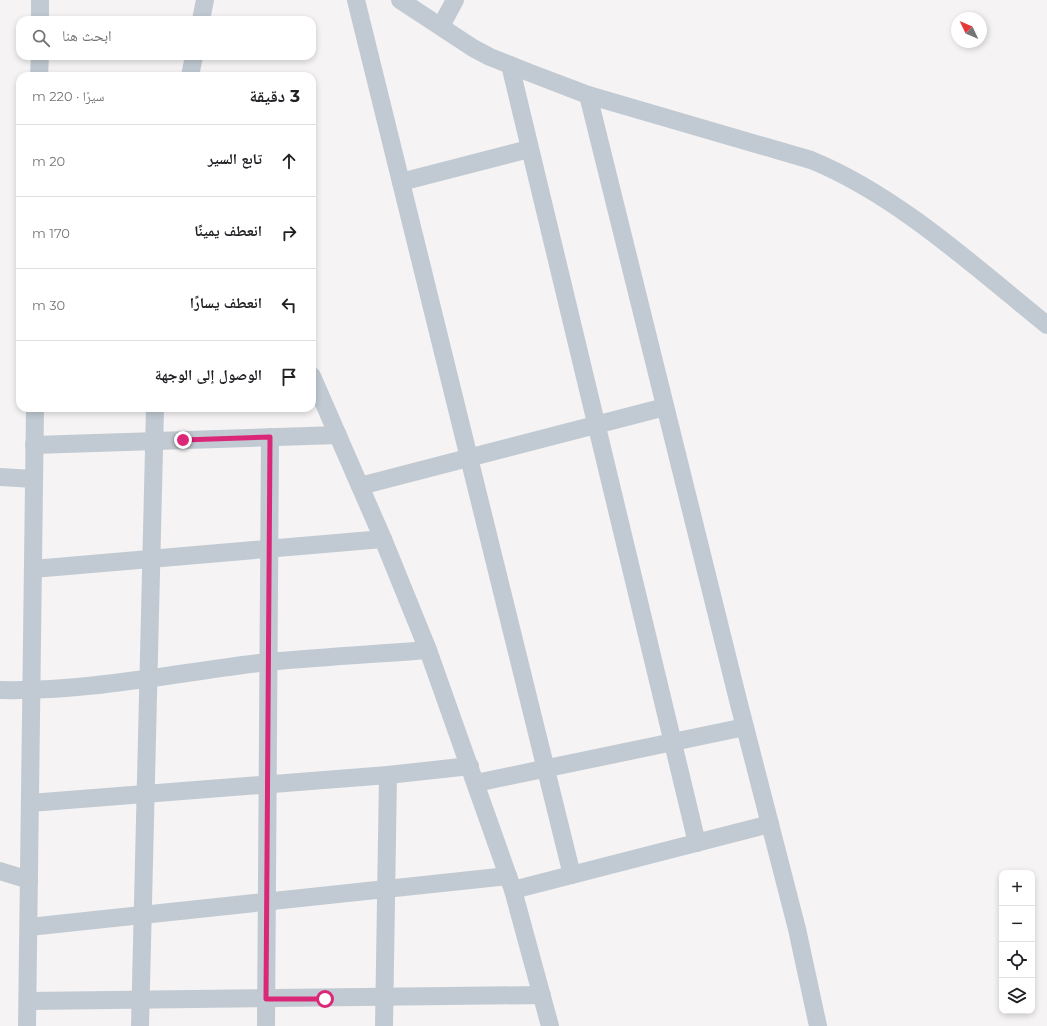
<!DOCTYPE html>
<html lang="ar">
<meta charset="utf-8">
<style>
:root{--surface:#fff;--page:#f2f2f2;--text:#202124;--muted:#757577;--line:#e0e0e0}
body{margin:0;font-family:Montserrat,"Noto Naskh Arabic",sans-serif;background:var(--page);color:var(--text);direction:rtl}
.controls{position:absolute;right:12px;bottom:12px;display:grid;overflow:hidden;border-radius:8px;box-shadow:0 2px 6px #0003}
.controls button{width:36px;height:36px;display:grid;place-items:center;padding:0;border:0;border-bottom:1px solid var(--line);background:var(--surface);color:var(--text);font:20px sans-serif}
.compass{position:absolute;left:951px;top:12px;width:36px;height:36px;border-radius:50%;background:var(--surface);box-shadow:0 2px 6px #0003;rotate:314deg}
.stop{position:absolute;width:12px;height:12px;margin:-9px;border:3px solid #db2777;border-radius:50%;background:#fff}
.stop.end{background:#db2777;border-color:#fff;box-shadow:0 1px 4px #0008}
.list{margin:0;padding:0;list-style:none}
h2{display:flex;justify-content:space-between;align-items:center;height:52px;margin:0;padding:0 16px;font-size:17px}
h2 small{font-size:13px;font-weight:400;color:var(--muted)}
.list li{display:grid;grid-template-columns:26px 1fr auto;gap:12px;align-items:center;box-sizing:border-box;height:72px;padding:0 16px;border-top:1px solid var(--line)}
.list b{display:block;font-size:15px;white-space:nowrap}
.list em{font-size:13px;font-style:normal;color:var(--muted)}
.icon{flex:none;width:22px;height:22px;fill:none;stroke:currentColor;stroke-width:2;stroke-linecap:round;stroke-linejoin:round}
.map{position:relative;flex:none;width:1047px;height:1026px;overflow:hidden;direction:ltr}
.search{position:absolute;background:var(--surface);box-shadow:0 2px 6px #0003;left:16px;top:16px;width:300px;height:44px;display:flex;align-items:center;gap:10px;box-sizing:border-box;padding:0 14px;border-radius:12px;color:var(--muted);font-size:15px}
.panel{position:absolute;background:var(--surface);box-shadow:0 2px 6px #0003;left:16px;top:72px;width:300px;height:340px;border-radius:12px;direction:rtl}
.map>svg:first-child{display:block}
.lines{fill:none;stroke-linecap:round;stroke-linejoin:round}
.minor{stroke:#c1cad2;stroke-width:18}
.route{stroke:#db2777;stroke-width:5}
</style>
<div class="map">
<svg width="1047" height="1026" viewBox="0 0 1047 1026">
<rect width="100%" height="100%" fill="#f5f3f3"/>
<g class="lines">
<g class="minor">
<polyline points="356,0 572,875"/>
<path d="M400,0L473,48L490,57L533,74L588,95L811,160C897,195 975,267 1047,325"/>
<polyline points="40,20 40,0"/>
<polyline points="201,20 205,0"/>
<polyline points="441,26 455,0"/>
<polyline points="510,65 697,843"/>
<polyline points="39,76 40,56"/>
<polyline points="190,76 194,56"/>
<polyline points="588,95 738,700 797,929 818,1026"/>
<polyline points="401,182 529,149"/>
<polyline points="312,376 383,539 428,650 513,890 550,1026"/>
<polyline points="34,445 338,435"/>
<polyline points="0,477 34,479"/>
<polyline points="360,486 665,407"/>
<polyline points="33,569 383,539"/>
<path d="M0,690C90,692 179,672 268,662C321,657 375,654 428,650"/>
<polyline points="476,783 745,727"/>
<polyline points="30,803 388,775 470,766"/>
<polyline points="0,871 29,880"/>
<polyline points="513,890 770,824"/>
<polyline points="29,927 508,876"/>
<polyline points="28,1001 542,995"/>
<polyline points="27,1026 35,408"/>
<polyline points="140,1026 155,408"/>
<polyline points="266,1026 270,437"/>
<polyline points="384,1026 388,775"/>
</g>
</g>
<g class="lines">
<polyline class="route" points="183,440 270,437 266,999 325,999"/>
</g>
</svg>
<div class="controls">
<button>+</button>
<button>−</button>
<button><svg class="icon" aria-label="locate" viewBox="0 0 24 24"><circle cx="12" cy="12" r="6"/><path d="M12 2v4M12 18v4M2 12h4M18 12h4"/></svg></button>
<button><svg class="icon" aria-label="layers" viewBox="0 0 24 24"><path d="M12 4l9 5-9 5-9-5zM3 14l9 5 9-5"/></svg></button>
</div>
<svg class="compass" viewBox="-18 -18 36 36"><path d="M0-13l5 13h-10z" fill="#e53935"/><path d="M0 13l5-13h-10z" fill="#757577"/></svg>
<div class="stop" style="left:325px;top:999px"></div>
<div class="stop end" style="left:183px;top:440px"></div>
<div class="search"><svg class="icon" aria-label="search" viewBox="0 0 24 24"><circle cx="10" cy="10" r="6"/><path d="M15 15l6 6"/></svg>ابحث هنا</div>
<section class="panel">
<h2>3 دقيقة<small>سيرًا · 220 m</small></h2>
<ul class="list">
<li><svg class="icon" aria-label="ahead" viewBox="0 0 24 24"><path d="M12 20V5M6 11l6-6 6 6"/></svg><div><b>تابع السير</b></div><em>20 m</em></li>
<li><svg class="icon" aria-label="right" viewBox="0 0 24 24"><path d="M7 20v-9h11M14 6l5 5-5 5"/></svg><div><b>انعطف يمينًا</b></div><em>170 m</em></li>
<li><svg class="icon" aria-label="left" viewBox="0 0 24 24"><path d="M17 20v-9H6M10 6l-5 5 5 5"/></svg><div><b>انعطف يسارًا</b></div><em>30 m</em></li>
<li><svg class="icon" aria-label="arrive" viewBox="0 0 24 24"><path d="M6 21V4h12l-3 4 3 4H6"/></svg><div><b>الوصول إلى الوجهة</b></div></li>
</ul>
</section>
</div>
